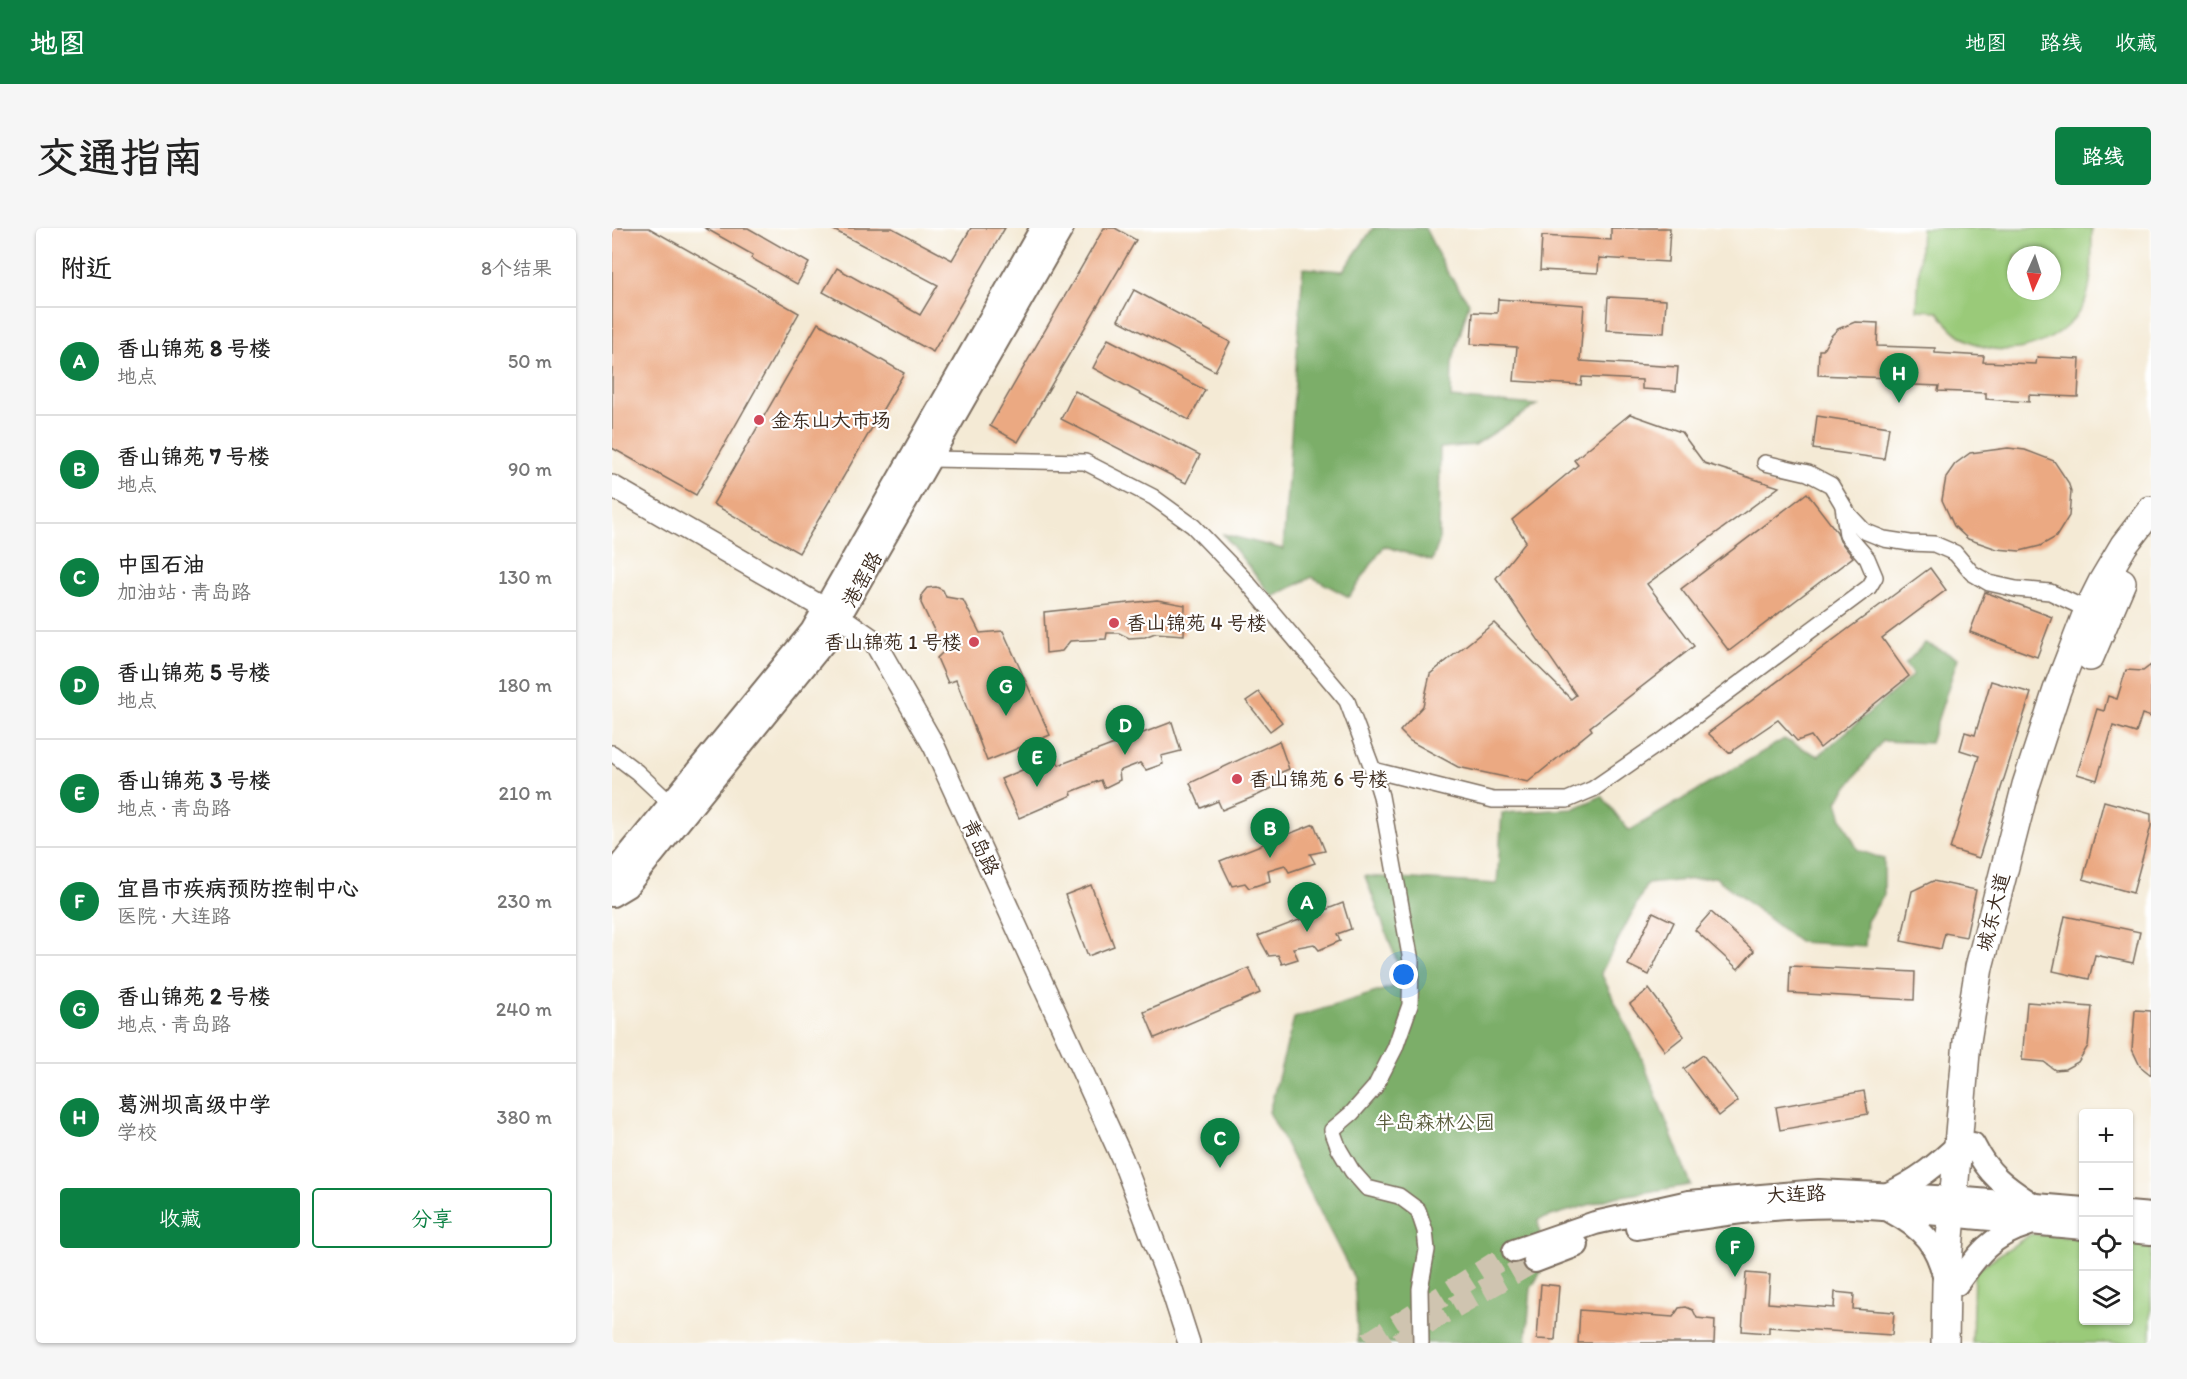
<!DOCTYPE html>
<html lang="zh">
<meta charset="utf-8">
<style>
:root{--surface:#fff;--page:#f6f6f6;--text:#222;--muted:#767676;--line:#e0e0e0;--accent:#0b8043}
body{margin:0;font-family:Itim,"LXGW WenKai TC",sans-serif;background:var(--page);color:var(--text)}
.controls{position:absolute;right:18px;bottom:18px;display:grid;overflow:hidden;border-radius:6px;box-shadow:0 2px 4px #0004}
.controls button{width:54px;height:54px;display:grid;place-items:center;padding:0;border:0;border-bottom:2px solid var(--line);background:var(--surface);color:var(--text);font:30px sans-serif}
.compass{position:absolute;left:1395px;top:18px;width:54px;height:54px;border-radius:50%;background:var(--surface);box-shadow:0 2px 4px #0004;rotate:183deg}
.you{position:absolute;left:792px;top:747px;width:21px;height:21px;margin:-15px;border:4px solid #fff;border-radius:50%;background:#1a73e8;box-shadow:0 0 0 9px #1a73e833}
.badge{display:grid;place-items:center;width:39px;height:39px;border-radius:50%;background:var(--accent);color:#fff;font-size:20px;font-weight:700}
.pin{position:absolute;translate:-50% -50px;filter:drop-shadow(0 2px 3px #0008)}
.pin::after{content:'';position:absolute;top:32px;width:21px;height:18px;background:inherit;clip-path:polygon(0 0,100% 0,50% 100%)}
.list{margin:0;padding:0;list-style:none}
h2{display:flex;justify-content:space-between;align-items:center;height:78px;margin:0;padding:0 24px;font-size:26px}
h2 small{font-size:20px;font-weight:400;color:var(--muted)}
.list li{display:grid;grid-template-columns:39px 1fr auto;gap:18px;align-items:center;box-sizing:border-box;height:108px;padding:0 24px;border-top:2px solid var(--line)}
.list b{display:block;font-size:22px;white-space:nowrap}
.list p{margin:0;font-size:20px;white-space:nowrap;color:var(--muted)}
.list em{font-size:20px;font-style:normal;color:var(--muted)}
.actions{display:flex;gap:12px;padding:18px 24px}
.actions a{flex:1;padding:14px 0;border:2px solid var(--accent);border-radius:6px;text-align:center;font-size:21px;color:var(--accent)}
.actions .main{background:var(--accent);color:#fff}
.icon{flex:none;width:33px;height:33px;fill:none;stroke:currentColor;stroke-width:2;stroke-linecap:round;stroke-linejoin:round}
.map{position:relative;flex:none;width:1539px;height:1115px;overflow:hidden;border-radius:6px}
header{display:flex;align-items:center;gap:36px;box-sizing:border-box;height:84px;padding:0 30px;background:var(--accent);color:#fff}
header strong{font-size:28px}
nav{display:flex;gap:33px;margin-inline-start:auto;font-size:21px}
.intro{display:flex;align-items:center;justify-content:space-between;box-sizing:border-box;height:144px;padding:0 36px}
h1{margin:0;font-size:42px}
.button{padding:15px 27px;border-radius:6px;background:var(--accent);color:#fff;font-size:21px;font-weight:700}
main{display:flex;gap:36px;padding:0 36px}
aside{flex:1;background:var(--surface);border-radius:6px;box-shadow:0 2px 4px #0004}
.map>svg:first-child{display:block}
.green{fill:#9aca79;stroke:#6a7a4c;stroke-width:1.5;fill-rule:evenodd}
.forest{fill:#7bae69;stroke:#5b6c44;stroke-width:1.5}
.building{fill:#eba982}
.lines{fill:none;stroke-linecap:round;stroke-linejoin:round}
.primary-tunnel{stroke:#cfc4b0;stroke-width:22;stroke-dasharray:22 11;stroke-linecap:butt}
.street-casing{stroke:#7c6d5e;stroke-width:18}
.secondary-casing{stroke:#7c6d5e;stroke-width:24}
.primary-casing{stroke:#7c6d5e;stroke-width:26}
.highway-casing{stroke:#7c6d5e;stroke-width:30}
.street{stroke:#fff;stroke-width:15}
.secondary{stroke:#fff;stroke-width:21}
.primary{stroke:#fff;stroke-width:22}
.highway{stroke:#fff;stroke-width:27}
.poi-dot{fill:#d1495b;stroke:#fff;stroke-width:2}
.labels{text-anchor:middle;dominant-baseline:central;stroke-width:4.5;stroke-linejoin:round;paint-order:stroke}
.poi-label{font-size:20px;fill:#3b2a1e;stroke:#fff;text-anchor:start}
.street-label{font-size:20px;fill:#3b2a1e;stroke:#fff}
.park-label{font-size:20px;fill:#585a39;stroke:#fff}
</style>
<header>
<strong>地图</strong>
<nav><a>地图</a><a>路线</a><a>收藏</a></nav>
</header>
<div class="intro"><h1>交通指南</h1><a class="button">路线</a></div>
<main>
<aside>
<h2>附近<small>8个结果</small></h2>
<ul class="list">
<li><span class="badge">A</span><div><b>香山锦苑 8 号楼</b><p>地点</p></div><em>50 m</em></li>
<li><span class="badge">B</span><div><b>香山锦苑 7 号楼</b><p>地点</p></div><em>90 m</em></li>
<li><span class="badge">C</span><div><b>中国石油</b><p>加油站 · 青岛路</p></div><em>130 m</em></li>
<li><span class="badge">D</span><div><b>香山锦苑 5 号楼</b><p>地点</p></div><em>180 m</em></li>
<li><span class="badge">E</span><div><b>香山锦苑 3 号楼</b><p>地点 · 青岛路</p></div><em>210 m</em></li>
<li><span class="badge">F</span><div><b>宜昌市疾病预防控制中心</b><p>医院 · 大连路</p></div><em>230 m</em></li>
<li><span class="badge">G</span><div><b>香山锦苑 2 号楼</b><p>地点 · 青岛路</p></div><em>240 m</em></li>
<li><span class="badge">H</span><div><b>葛洲坝高级中学</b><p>学校</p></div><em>380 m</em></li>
</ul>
<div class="actions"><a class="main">收藏</a><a>分享</a></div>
</aside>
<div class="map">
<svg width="1539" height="1115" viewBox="0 0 1539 1115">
<rect width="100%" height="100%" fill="#fff"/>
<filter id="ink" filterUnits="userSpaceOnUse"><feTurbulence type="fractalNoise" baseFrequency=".0167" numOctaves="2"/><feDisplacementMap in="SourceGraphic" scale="12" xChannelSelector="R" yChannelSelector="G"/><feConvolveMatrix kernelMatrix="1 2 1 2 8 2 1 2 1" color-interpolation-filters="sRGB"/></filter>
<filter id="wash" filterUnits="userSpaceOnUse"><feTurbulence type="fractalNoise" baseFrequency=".008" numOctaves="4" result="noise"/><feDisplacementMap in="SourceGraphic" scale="24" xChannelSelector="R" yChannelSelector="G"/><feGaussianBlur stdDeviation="1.35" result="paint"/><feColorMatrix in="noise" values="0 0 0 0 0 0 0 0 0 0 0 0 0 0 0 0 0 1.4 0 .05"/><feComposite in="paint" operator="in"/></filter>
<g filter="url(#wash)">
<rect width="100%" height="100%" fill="#f4ead5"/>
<g class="green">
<path d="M1309,0H1480C1479,23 1482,52 1473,73C1455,114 1399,134 1359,114C1344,107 1334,96 1326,83L1305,82ZM1404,27H1440V63H1404Z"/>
<polygon points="1419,1006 1471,1010 1472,1092 1516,1092 1517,1013 1539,1015 1539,1115 1360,1115 1362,1043"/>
</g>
<g class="forest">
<polygon points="761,0 813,0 834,42 857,75 840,135 839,170 925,177 863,217 828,220 827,314 820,333 772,318 737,369 700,349 661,369 611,306 671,321 691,40 731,43"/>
<polygon points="1313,415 1346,430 1318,515 1270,513 1225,573 1230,591 1246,622 1272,631 1272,667 1255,693 1253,718 1187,714 1103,649 1035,656 989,745 1028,826 1079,957 1003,969 926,992 932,1039 919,1060 914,1115 746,1115 742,1050 657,884 682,790 793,755 753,648 885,656 890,585 961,581 990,568 1017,603 1172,511 1206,528 1301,447 1293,436"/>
</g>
<g id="blocks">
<g class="building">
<polygon points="0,0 37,0 187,85 84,267 0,220"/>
<polygon points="93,0 136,0 197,35 185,56 139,30 141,27"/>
<polygon points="218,0 280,0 340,32 359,0 393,0 321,124 211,64 225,40 308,87 326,57"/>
<polygon points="492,0 503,0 524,12 406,214 378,198"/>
<polygon points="999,0 1058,0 1056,34 987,30 986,45 928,42 930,8 999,12"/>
<polygon points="522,62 618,114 603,143 506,92"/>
<polygon points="996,69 1054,72 1052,105 994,102"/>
<polygon points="886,71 972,77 968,133 1066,139 1064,163 1030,161 1030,152 970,149 969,157 902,153 905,119 859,116 861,84 885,85"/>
<polygon points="1243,94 1266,95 1265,118 1323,120 1323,125 1372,128 1371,134 1424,136 1425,129 1468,131 1466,169 1417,167 1417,174 1374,171 1374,165 1326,163 1327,158 1278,156 1278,150 1206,147 1207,122 1211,122 1219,108 1226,101"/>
<polygon points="206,95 292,145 187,325 101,276"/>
<polygon points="496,111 593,162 577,192 481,140"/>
<polygon points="463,163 588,227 574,255 449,191"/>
<polygon points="1018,186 1069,204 1092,235 1167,259 1035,356 1082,418 978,499 980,502 916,554 846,539 798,513 788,503 811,478 818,446 882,395 959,471 964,467 884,350 914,313 900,292 966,237 962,232"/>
<polygon points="1205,188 1277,199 1272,231 1201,221"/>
<polygon points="1396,220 1413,222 1442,233 1456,254 1459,263 1457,288 1444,309 1428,318 1408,323 1385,321 1356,311 1342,298 1330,272 1334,249 1343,236 1358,225"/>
<polygon points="1195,265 1225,304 1228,313 1241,329 1117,423 1069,361"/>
<polygon points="1318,340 1334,362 1270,410 1297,448 1208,520 1199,508 1185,513 1166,492 1117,525 1096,505"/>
<polygon points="324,359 331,362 334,369 351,372 368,405 391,403 438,507 375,533 344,452 336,455 325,430 332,423 309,375 310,366 315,360"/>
<polygon points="1373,364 1440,389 1425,429 1358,404"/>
<polygon points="545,372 573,377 572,407 543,405 533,409 517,410 507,405 495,405 494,411 458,413 450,423 434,425 432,384"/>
<polygon points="1539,437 1539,489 1530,486 1524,505 1501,498 1485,552 1465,546 1485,481 1492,483 1496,468 1505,471 1514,442 1531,443"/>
<polygon points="1379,453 1419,465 1367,630 1338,621 1367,528 1348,522 1353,504 1363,507"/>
<polygon points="647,464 670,494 658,503 634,473"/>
<polygon points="560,494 569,523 549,528 551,536 534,542 528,535 507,543 508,552 492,560 489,552 459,564 460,567 407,590 389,551 443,528 447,537"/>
<polygon points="667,513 677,541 663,547 666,557 646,567 610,582 606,573 589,580 578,555"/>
<polygon points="1492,573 1539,586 1539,598 1521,665 1471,651"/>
<polygon points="702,596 713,623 698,626 703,635 677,644 673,637 656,642 658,653 637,660 633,655 620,658 608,633"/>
<polygon points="1321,653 1364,662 1354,709 1333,705 1329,721 1289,713 1300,663"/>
<polygon points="479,657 502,718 476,728 453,667"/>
<polygon points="731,675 739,701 725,706 728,713 707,722 702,716 681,720 686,731 670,736 666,727 657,728 646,708"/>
<polygon points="1041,684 1062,694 1037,747 1016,737"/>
<polygon points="1099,684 1142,723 1126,741 1083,702"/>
<polygon points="1453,688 1528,704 1521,735 1483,727 1477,751 1441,743"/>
<polygon points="1178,738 1303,744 1302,772 1177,765"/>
<polygon points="637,740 648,765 543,810 532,784"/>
<polygon points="1037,761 1072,808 1053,823 1018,776"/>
<polygon points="1415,774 1480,779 1476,818 1466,834 1453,841 1443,842 1432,834 1410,832"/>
<polygon points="1523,782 1539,783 1539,847 1528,838 1520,821"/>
<polygon points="1091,827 1126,873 1107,888 1072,841"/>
<polygon points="1252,863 1256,886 1168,902 1164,879"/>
<polygon points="1134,1045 1158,1047 1156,1075 1222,1080 1223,1064 1242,1066 1241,1081 1282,1084 1280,1107 1157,1099 1157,1105 1130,1103"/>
<polygon points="929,1056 947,1058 943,1112 925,1111"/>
<polygon points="1074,1079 1081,1082 1085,1090 1103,1092 1102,1115 966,1115 968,1082 1061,1089 1067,1080"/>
</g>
</g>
</g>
<g filter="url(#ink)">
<use href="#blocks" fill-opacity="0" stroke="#7c6d5e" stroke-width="1.5"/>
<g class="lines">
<g class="primary-tunnel">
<polyline points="756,1115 902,1023"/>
<polyline points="787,1115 818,1093 923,1033"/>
</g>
<defs>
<g id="street">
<polyline points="318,231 473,234 541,269 581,298 634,353 735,473 761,542 769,568 799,733 798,777 783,820 763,859 740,885 720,902 727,921 740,943 755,960 787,968 806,982 813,1003 815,1022 808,1061 809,1115"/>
<polyline points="1153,235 1196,245 1219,257 1237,287 1252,303 1272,311 1298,315 1322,316 1343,325 1360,345 1377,355 1404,361 1438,364 1476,382"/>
<polyline points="0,525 25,544 59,576"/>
<polyline points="761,542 881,572 955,572 981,561 1046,516 1257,359 1263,349 1255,330 1235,307 1231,278"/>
</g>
<polyline id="secondary" points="0,258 229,390 262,413 322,518 510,930 557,1053 577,1115"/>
<g id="primary">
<polyline points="0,647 200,403 430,0"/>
<polyline points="0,667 15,658 214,412 450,0"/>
<path d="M1361,916C1376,946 1392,958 1420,976"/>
<path d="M1276,966C1305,953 1326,936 1348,915"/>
<path d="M1280,984C1310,1000 1326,1017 1333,1052"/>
<polyline points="1516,985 1539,987"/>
<path d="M1025,1000C1101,987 1180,974 1257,980C1329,985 1400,994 1472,1000"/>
<polyline points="1516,1003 1539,1005"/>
<polyline points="902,1023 983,995 1077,974 1207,963 1342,970 1472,981"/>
<polyline points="923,1033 965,1017"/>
<path d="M1345,1056C1366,1026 1379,1008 1415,997"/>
</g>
<g id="highway">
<polyline points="1478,429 1510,354"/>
<polyline points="1333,1115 1334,1056 1355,813 1367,739 1414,557 1445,462 1476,382 1490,354 1512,317 1539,282"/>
</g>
</defs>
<use href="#street" class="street-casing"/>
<use href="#secondary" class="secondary-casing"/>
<use href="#primary" class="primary-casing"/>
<use href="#highway" class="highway-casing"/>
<use href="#street" class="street"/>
<use href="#secondary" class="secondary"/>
<use href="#primary" class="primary"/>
<use href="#highway" class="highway"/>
</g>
</g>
<g class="poi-dot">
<circle cx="147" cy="192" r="6"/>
<circle cx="502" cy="395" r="6"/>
<circle cx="362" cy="414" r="6"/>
<circle cx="625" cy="551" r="6"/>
</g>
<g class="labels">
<g class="poi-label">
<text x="159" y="192">金东山大市场</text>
<text x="514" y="395">香山锦苑 4 号楼</text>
<text x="350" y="414" text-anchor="end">香山锦苑 1 号楼</text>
<text x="637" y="551">香山锦苑 6 号楼</text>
</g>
<g class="street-label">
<text transform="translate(250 351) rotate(-61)">港窑路</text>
<text transform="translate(369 619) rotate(65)">青岛路</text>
<text transform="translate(1381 684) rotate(-76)">城东大道</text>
<text transform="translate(1184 966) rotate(-3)">大连路</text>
</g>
<g class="park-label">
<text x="823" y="894">半岛森林公园</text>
</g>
</g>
</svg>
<div class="controls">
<button>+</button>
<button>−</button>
<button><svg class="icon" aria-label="locate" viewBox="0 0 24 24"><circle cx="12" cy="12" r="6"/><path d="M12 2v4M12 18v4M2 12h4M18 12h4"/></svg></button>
<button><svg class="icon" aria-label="layers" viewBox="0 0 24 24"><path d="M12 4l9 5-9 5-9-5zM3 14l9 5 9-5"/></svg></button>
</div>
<svg class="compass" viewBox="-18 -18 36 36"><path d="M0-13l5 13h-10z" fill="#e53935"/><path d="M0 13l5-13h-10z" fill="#767676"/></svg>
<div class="you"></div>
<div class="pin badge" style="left:695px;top:704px">A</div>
<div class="pin badge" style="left:658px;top:630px">B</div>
<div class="pin badge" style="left:608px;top:940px">C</div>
<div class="pin badge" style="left:513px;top:527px">D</div>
<div class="pin badge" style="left:425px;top:559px">E</div>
<div class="pin badge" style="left:1123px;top:1049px">F</div>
<div class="pin badge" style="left:394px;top:488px">G</div>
<div class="pin badge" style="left:1287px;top:175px">H</div>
</div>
</main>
